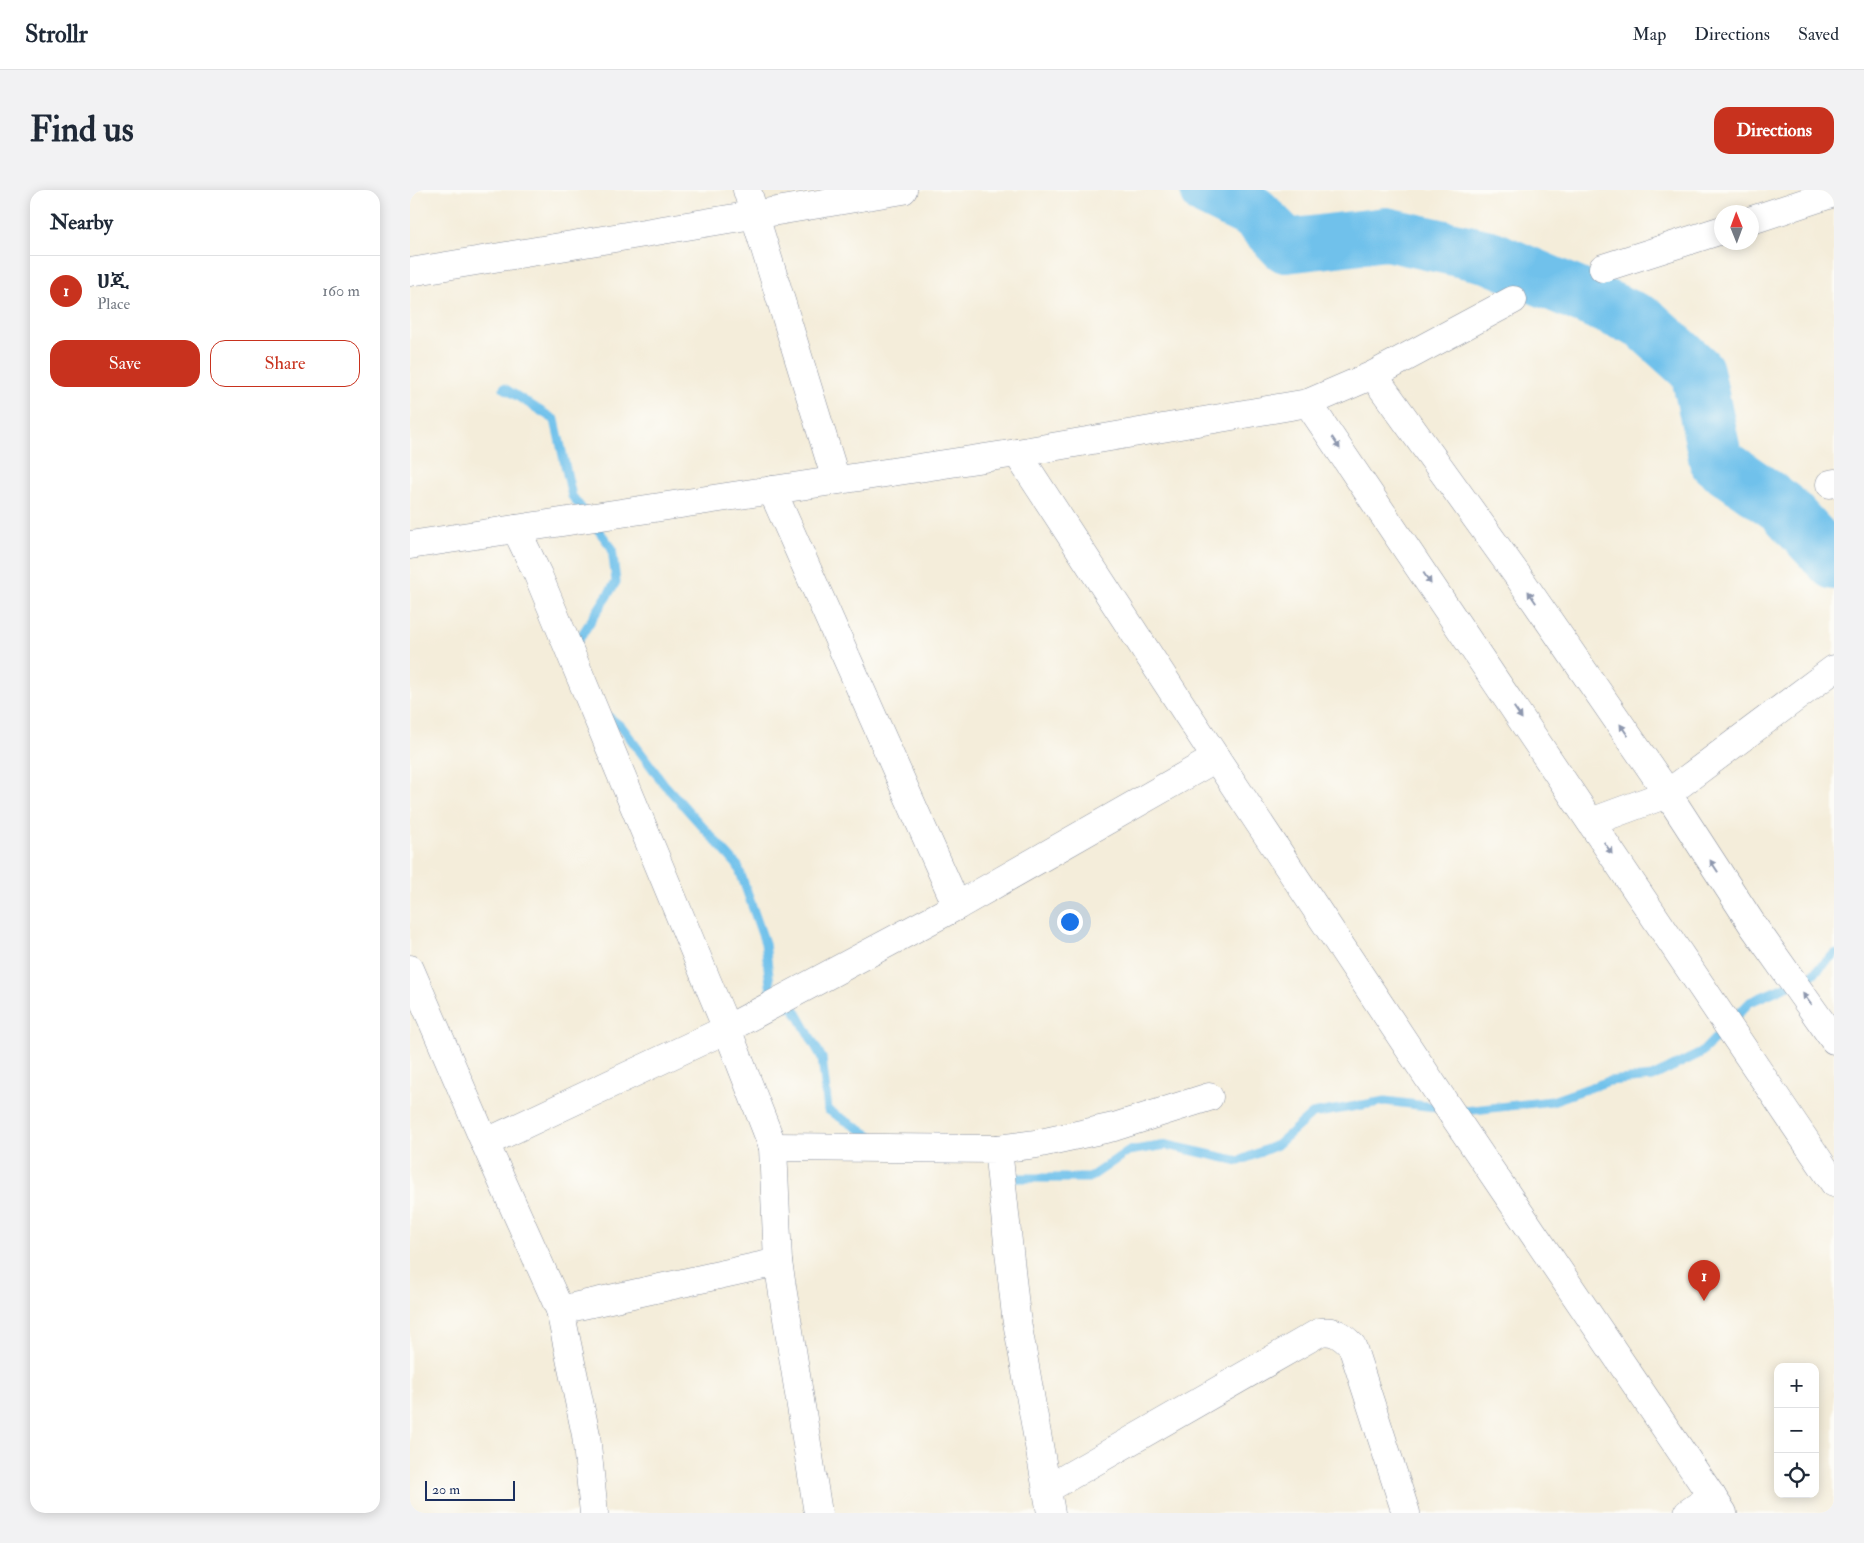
<!DOCTYPE html>
<meta charset="utf-8">
<style>
:root{--surface:#fff;--page:#f2f2f3;--text:#1f2937;--muted:#747a83;--line:#e0e1e3;--accent:#c8321e}
body{margin:0;font-family:"IM FELL Double Pica","Noto Serif Ethiopic",serif;background:var(--page);color:var(--text)}
.controls{position:absolute;right:15px;bottom:15px;display:grid;overflow:hidden;border-radius:10px;box-shadow:0 2px 12px #0003}
.controls button{width:45px;height:45px;display:grid;place-items:center;padding:0;border:0;border-bottom:1px solid var(--line);background:var(--surface);color:var(--text);font:25px sans-serif}
.compass{position:absolute;left:1304px;top:15px;width:45px;height:45px;border-radius:50%;background:var(--surface);box-shadow:0 2px 12px #0003;rotate:359deg}
.scale{position:absolute;left:15px;bottom:12px;width:90px;box-sizing:border-box;padding-left:5px;border:2px solid #1b2f5e;border-top:0;font-size:14px;line-height:18px;white-space:nowrap;color:#1b2f5e;-webkit-text-stroke:4px #fdfcf7;paint-order:stroke}
.you{position:absolute;left:659px;top:731px;width:18px;height:18px;margin:-12px;border:4px solid #fff;border-radius:50%;background:#1a73e8;box-shadow:0 0 0 8px #1a73e833}
.badge{display:grid;place-items:center;width:32px;height:32px;border-radius:50%;background:var(--accent);color:#fff;font-size:16px;font-weight:700}
.pin{position:absolute;translate:-50% -41px;filter:drop-shadow(0 1px 2px #0008)}
.pin::after{content:'';position:absolute;top:26px;width:18px;height:15px;background:inherit;clip-path:polygon(0 0,100% 0,50% 100%)}
.list{margin:0;padding:0;list-style:none}
h2{display:flex;justify-content:space-between;align-items:center;height:65px;margin:0;padding:0 20px;font-size:21px}
h2 small{font-size:16px;font-weight:400;color:var(--muted)}
.list li{display:grid;grid-template-columns:32px 1fr auto;gap:15px;align-items:center;box-sizing:border-box;height:70px;padding:0 20px;border-top:1px solid var(--line)}
.list b{display:block;font-size:19px;white-space:nowrap}
.list p{margin:0;font-size:16px;white-space:nowrap;color:var(--muted)}
.list em{font-size:16px;font-style:normal;color:var(--muted)}
.actions{display:flex;gap:10px;padding:15px 20px}
.actions a{flex:1;padding:11px 0;border:1px solid var(--accent);border-radius:15px;text-align:center;font-size:18px;color:var(--accent)}
.actions .main{background:var(--accent);color:#fff}
.icon{flex:none;width:28px;height:28px;fill:none;stroke:currentColor;stroke-width:2;stroke-linecap:round;stroke-linejoin:round}
.map{position:relative;flex:none;width:1424px;height:1323px;overflow:hidden;border-radius:15px}
header{display:flex;align-items:center;gap:30px;box-sizing:border-box;height:70px;padding:0 25px;background:var(--surface);border-bottom:1px solid var(--line)}
header strong{font-size:24px}
nav{display:flex;gap:28px;margin-inline-start:auto;font-size:18px}
.intro{display:flex;align-items:center;justify-content:space-between;box-sizing:border-box;height:120px;padding:0 30px}
h1{margin:0;font-size:35px}
.button{padding:12px 22px;border-radius:15px;background:var(--accent);color:#fff;font-size:18px;font-weight:700}
main{display:flex;gap:30px;padding:0 30px}
aside{flex:1;background:var(--surface);border-radius:15px;box-shadow:0 2px 12px #0003}
.map>svg:first-child{display:block}
.lines{fill:none;stroke-linecap:round;stroke-linejoin:round}
.stream{stroke:#6fc1eb;stroke-width:9}
.river{stroke:#6fc1eb;stroke-width:54}
.minor-casing{stroke:#888e9c;stroke-width:29}
.minor{stroke:#fff;stroke-width:28}
.oneway{fill:#8d97ae}
</style>
<header>
<strong>Strollr</strong>
<nav><a>Map</a><a>Directions</a><a>Saved</a></nav>
</header>
<div class="intro"><h1>Find us</h1><a class="button">Directions</a></div>
<main>
<aside>
<h2>Nearby<small></small></h2>
<ul class="list">
<li><span class="badge">1</span><div><b>ሀጂ</b><p>Place</p></div><em>160 m</em></li>
</ul>
<div class="actions"><a class="main">Save</a><a>Share</a></div>
</aside>
<div class="map">
<svg width="1424" height="1323" viewBox="0 0 1424 1323">
<rect width="100%" height="100%" fill="#fdfcf7"/>
<filter id="ink" filterUnits="userSpaceOnUse"><feTurbulence type="fractalNoise" baseFrequency=".02" numOctaves="2"/><feDisplacementMap in="SourceGraphic" scale="10" xChannelSelector="R" yChannelSelector="G"/><feConvolveMatrix kernelMatrix="1 2 1 2 8 2 1 2 1" color-interpolation-filters="sRGB"/></filter>
<filter id="wash" filterUnits="userSpaceOnUse"><feTurbulence type="fractalNoise" baseFrequency=".0096" numOctaves="4" result="noise"/><feDisplacementMap in="SourceGraphic" scale="20" xChannelSelector="R" yChannelSelector="G"/><feGaussianBlur stdDeviation="1.12" result="paint"/><feColorMatrix in="noise" values="0 0 0 0 0 0 0 0 0 0 0 0 0 0 0 0 0 1.4 0 .05"/><feComposite in="paint" operator="in"/></filter>
<g filter="url(#wash)">
<rect width="100%" height="100%" fill="#f4edda"/>
<g class="lines">
<g class="stream">
<polyline points="94,198 145,230 162,306 202,358 206,392 164,457"/>
<polyline points="195,524 212,537 254,594 328,676 355,753 362,810"/>
<polyline points="373,815 384,818 412,868 418,920 466,949"/>
<polyline points="1046,920 1055,921 1142,911 1199,891 1242,887 1291,863 1340,812 1402,785 1424,764"/>
<polyline points="595,982 606,988 679,988 718,961 757,955 829,971 867,955 902,924 975,911 1033,918"/>
</g>
<polyline class="river" points="797,0 844,23 876,56 976,44 1080,67 1234,133 1287,181 1306,271 1372,317 1424,373"/>
</g>
</g>
<g filter="url(#ink)">
<g class="lines">
<defs>
<g id="minor">
<polyline points="337,0 426,290"/>
<polyline points="1342,30 1424,3"/>
<polyline points="1193,78 1312,40"/>
<polyline points="0,82 493,0"/>
<polyline points="963,185 1110,389 1250,592 1344,737 1424,850"/>
<polyline points="898,213 1424,993"/>
<polyline points="607,263 806,568 1037,916 1313,1323"/>
<polyline points="1420,294 1424,293"/>
<polyline points="362,300 547,716"/>
<polyline points="106,339 128,385 317,839 363,957"/>
<polyline points="0,355 607,263 898,213 963,185 1103,110"/>
<polyline points="1181,632 1257,604 1424,479"/>
<polyline points="0,779 75,953 150,1120 176,1245 184,1323"/>
<polyline points="75,953 317,839 547,716 806,568"/>
<polyline points="588,959 626,954 704,937 799,907"/>
<polyline points="150,1120 368,1072"/>
<path d="M637,1299L910,1142C925,1140 931,1145 942,1156L996,1323"/>
<polyline points="408,1323 368,1072 363,957 588,959 606,1126 641,1323"/>
<polyline points="1278,1323 1302,1306"/>
</g>
</defs>
<use href="#minor" class="minor-casing"/>
<use href="#minor" class="minor"/>
</g>
<defs><path id="oneway-solid" d="M-6-.8H1V-3.2L6.5 0L1 3.2V.8H-6Z" transform="scale(1.25)"/></defs>
<g class="oneway">
<use href="#oneway-solid" transform="translate(926 253) rotate(56)"/>
<use href="#oneway-solid" transform="translate(1017 388) rotate(56)"/>
<use href="#oneway-solid" transform="translate(1122 407) rotate(-124)"/>
<use href="#oneway-solid" transform="translate(1108 523) rotate(56)"/>
<use href="#oneway-solid" transform="translate(1214 540) rotate(-124)"/>
<use href="#oneway-solid" transform="translate(1198 658) rotate(56)"/>
<use href="#oneway-solid" transform="translate(1304 676) rotate(-123)"/>
<use href="#oneway-solid" transform="translate(1397 809) rotate(-126)"/>
</g>
</g>
</svg>
<div class="controls">
<button>+</button>
<button>−</button>
<button><svg class="icon" aria-label="locate" viewBox="0 0 24 24"><circle cx="12" cy="12" r="6"/><path d="M12 2v4M12 18v4M2 12h4M18 12h4"/></svg></button>
</div>
<svg class="compass" viewBox="-18 -18 36 36"><path d="M0-13l5 13h-10z" fill="#e53935"/><path d="M0 13l5-13h-10z" fill="#747a83"/></svg>
<div class="scale">20 m</div>
<div class="you"></div>
<div class="pin badge" style="left:1294px;top:1111px">1</div>
</div>
</main>
